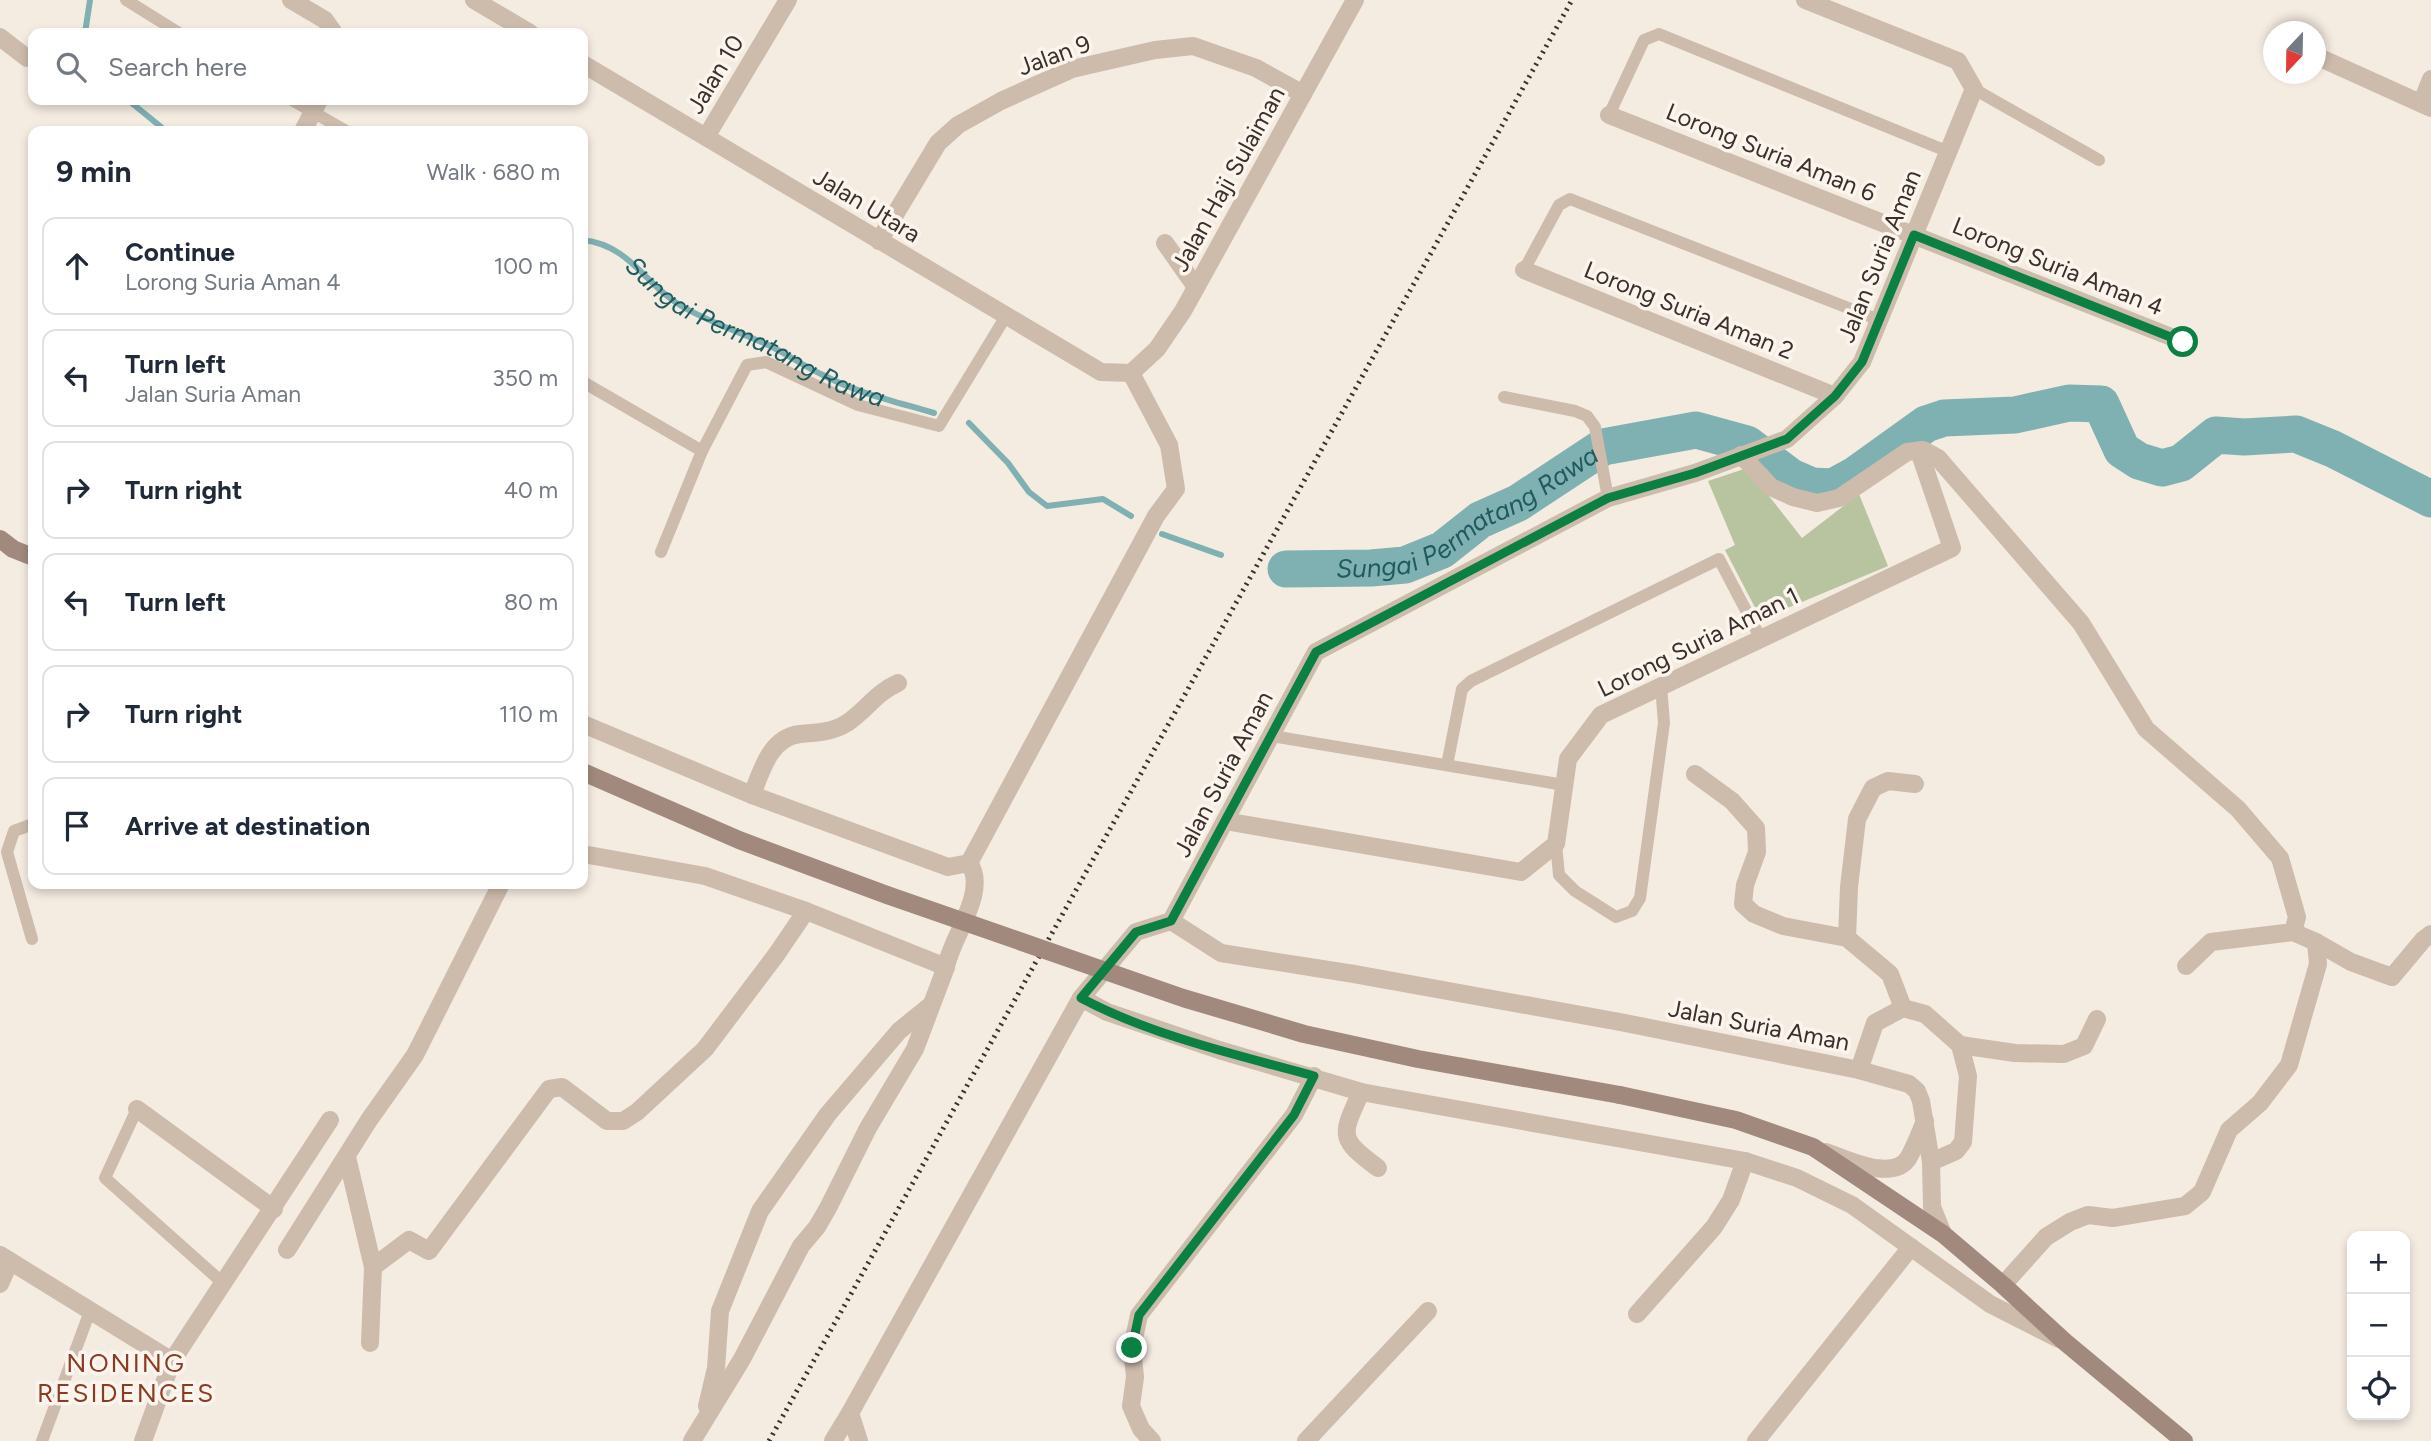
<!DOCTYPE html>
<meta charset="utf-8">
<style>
:root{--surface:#fff;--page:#f6f6f7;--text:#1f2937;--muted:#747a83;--line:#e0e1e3}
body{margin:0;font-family:Figtree,sans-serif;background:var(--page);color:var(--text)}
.controls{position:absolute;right:21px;bottom:21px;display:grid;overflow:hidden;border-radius:14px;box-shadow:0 4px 10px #0003}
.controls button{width:63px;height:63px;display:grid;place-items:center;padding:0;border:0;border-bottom:2px solid var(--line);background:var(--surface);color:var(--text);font:35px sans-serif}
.compass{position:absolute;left:2263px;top:21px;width:63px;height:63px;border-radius:50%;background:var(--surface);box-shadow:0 4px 10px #0003;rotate:202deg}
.stop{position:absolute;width:21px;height:21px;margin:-16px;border:5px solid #0b8043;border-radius:50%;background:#fff}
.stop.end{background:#0b8043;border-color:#fff;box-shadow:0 2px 7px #0008}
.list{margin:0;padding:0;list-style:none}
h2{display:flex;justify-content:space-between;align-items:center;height:91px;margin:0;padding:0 28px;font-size:30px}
h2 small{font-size:23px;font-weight:400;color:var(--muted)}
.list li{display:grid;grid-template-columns:46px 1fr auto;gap:21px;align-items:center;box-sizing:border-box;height:98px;margin:0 14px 14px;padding:0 14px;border:2px solid var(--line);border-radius:14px}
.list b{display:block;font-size:26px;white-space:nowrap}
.list p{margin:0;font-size:23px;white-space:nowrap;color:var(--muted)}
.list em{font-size:23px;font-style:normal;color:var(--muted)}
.icon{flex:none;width:38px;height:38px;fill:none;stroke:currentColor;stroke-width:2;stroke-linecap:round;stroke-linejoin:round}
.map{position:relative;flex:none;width:2431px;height:1441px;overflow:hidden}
.search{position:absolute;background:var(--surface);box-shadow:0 4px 10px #0003;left:28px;top:28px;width:560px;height:77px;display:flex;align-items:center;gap:18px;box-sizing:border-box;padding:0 24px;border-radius:14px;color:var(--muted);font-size:26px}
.panel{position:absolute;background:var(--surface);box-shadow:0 4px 10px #0003;left:28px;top:126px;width:560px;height:763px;border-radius:14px}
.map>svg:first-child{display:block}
.green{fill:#b8c4a0}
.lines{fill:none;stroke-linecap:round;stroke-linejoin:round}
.stream{stroke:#7fb0b2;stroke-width:6}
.river{stroke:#7fb0b2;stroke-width:37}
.lane{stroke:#cdbbac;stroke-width:12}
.street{stroke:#cdbbac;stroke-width:18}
.secondary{stroke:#a18a7d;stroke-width:18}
.rail{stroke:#3b302b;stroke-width:5;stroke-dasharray:2 5;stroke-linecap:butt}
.secondary-bridge{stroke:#a18a7d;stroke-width:18}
.route{stroke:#0b8043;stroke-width:9}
.labels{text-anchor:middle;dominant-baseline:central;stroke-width:7;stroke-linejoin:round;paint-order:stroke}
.street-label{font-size:24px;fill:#3b302b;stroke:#fbf5ee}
.water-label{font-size:26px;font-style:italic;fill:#1f5a5e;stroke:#fbf5ee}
.neighbourhood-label{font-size:26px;letter-spacing:2px;fill:#8c3b22;stroke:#fbf5ee}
</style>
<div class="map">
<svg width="2431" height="1441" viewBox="0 0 2431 1441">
<rect width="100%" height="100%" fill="#f4ebe1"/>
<polygon class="green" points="1747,468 1802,538 1859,494 1888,566 1761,619 1725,550 1735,545 1708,481"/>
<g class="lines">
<g class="stream">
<polyline points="85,33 90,0"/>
<polyline points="128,100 166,131"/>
<path id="s1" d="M583,240C630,245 646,286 683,307C710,322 738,332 766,344C786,353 803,366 823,375C857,393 897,402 934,413"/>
<polyline points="969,423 1008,463 1029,492 1047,506 1103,499 1131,516"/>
<polyline points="1162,534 1221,555"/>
</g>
<path class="river" id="s2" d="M1286,569L1371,568L1405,565L1442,550L1480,520L1518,503L1603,447L1696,430L1747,444L1791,477L1812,486L1833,487L1855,475L1926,424L1944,418L2015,415L2069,403L2101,404L2122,450L2139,461L2162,468L2181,463L2216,435L2244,437L2296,434L2333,449L2431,499"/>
<g class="lane">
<polyline points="126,0 179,33"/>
<polyline points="1974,89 2099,160"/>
<polyline points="292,100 346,131"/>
<polyline points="1609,115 1644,40 1659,34 1949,152"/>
<polyline points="1524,270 1559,205 1570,199 1879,320"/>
<polyline points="583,382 702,451 747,365 766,362 858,405 939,426 1006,316"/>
<polyline points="1504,397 1575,411 1587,416 1595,427 1608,498"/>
<polyline points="661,552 702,451"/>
<polyline points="1272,736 1564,785"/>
<polyline points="1447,765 1462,689 1471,681 1719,559 1761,639"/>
<polyline points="1556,844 1559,875 1575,891 1616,917 1632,911 1640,898 1664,723 1661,686"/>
<polyline points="32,939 7,852 14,831 33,824"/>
<polyline points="137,1109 105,1178 224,1284"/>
<polyline points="42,1441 90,1311"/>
</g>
<g class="street">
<polyline points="291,0 325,20 334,33"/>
<polyline points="474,0 530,33"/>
<polyline points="0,37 27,58"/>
<polyline points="2316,56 2431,108"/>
<polyline points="583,64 1101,372 1131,373"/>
<polyline points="2424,103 2425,94 2431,79"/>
<polyline points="1609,115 2184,342"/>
<polyline points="303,131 319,100"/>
<polyline points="706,137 788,0"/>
<polyline points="879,241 938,143 958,125 1001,101 1072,69 1155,50 1193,46 1256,68 1303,94"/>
<polyline points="1165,243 1196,287"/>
<polyline points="1524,270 1835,396"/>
<polyline points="1131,373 1157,349 1183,311 1355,0"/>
<polyline points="1741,455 1771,487 1793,497 1817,503 1839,498 1907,452 1923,450 1938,458 2081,623 2146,729 2238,809 2280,858 2297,917 2293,932 2211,942 2186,966"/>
<polyline points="583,724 752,795 948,867 969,863 1156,516 1176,489 1169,445 1131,373"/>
<polyline points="1695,774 1732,801 1756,828 1757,852 1745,885 1743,904 1754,914 1783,926 1847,938 1890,974 1903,1008"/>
<path d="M752,795C761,772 770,737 800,734C816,733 833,732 847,723C866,710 877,692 898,683"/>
<polyline points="1225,821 1521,872 1556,844 1568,759 1601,715 1952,548 1919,451"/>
<polyline points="583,854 705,876 806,911 946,967"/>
<polyline points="1171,921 1316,652 1608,498 1695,473 1787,439 1835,396 1862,362 1974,89 1958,61 1805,0"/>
<polyline points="1171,921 1221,953 1354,974 1620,1022 1859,1070 1909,1084 1917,1091 1921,1101 1931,1162 1932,1207 1943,1234"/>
<polyline points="1847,938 1849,887 1857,819 1873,788 1888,781 1915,784"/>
<polyline points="2316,942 2351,962 2392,977 2423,940 2431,934"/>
<polyline points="1081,998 1107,1012 1219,1050 1361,1092 1745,1161 1797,1178 1852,1205 1990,1304 2059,1339"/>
<polyline points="1960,1045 2015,1053 2064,1054 2084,1046 2097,1019"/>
<polyline points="1859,1070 1875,1023 1903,1008 1925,1014 1960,1045 1968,1076 1963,1142 1956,1151 1931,1162"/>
<path d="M1361,1092C1341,1136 1338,1138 1378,1168"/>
<polyline points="137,1109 274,1209"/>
<path d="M1826,1152C1847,1159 1894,1183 1909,1157C1915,1146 1920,1133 1925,1121"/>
<polyline points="347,1157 373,1267 370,1343"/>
<polyline points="287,1250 369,1120 415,1055 501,884"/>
<polyline points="0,1255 172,1361"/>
<polyline points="373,1267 409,1240 429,1251 549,1089 562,1087 607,1121 623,1121 637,1112 705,1049 776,955 806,911"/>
<polyline points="0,1284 10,1261"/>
<polyline points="2003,1285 2046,1237 2070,1222 2088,1215 2113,1218 2185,1206 2202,1192 2229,1130 2260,1103 2289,1065 2318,964 2316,942 2293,932"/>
<polyline points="1637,1314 1714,1227 1731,1200 1745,1161"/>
<polyline points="707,1406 716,1368 720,1311 760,1211 828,1114 899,1031 931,1005"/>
<polyline points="143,1441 172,1361 330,1120"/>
<path d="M692,1441L742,1359L801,1246L817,1227L828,1208L868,1128L915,1049L946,967C951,938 989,891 969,863"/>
<polyline points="833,1441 850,1413"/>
<polyline points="859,1441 850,1413 1081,998 1136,932 1171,921"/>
<polyline points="1152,1441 1141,1429 1131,1406 1135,1377 1132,1348 1139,1315 1294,1115 1314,1076"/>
<polyline points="1306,1441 1428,1311"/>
<polyline points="1756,1441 1911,1247"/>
</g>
<g class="secondary">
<polyline points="0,539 13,549 33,557"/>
<polyline points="1620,1095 1736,1120 1813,1147 1943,1234 2003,1285 2065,1342 2184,1441"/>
</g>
<polyline class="rail" points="769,1441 1572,0"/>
<polyline class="secondary-bridge" points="583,772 739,840 887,895 1183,998 1304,1034 1418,1059 1620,1095"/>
</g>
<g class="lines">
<path class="route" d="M1132,1348L1139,1315L1294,1115L1314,1076C1237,1055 1150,1035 1081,998L1136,932L1171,921L1316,652L1608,498L1695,473L1787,439L1835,396L1862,362L1914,235L2183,342"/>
</g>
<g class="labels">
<g class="street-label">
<text transform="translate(1054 55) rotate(-20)">Jalan 9</text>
<text transform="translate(715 74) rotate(-59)">Jalan 10</text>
<text transform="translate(1771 152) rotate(22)">Lorong Suria Aman 6</text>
<text transform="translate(1228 179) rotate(-61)">Jalan Haji Sulaiman</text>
<text transform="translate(867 205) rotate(31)">Jalan Utara</text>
<text transform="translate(1879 256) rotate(-68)">Jalan Suria Aman</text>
<text transform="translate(2058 266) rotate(22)">Lorong Suria Aman 4</text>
<text transform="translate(1689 310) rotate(22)">Lorong Suria Aman 2</text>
<text transform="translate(1698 642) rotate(-26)">Lorong Suria Aman 1</text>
<text transform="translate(1223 774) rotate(-62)">Jalan Suria Aman</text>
<text transform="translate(1759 1025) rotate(11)">Jalan Suria Aman</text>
</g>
<g class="water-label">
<text stroke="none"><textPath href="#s1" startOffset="198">Sungai Permatang Rawa</textPath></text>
<text stroke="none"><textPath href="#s2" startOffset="196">Sungai Permatang Rawa</textPath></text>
</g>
<g class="neighbourhood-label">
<text x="126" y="1363">NONING<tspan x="126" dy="30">RESIDENCES</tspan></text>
</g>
</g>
</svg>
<div class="controls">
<button>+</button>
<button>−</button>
<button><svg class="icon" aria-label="locate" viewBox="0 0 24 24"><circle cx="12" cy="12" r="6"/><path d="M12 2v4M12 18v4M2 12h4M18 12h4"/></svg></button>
</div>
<svg class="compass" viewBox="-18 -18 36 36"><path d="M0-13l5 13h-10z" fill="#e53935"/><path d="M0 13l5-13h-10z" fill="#747a83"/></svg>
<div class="stop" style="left:2183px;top:342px"></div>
<div class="stop end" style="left:1132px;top:1348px"></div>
<div class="search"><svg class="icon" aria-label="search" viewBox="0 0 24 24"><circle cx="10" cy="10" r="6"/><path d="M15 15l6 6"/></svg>Search here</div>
<section class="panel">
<h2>9 min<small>Walk · 680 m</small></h2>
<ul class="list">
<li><svg class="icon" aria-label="ahead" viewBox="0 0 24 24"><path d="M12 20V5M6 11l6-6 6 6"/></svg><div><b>Continue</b><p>Lorong Suria Aman 4</p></div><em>100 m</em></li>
<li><svg class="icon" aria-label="left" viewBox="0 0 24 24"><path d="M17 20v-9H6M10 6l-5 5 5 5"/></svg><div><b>Turn left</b><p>Jalan Suria Aman</p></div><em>350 m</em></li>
<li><svg class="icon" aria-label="right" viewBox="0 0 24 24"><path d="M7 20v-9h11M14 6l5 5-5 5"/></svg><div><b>Turn right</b></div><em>40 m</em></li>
<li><svg class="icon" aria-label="left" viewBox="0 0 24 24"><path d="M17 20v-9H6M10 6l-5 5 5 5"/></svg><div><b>Turn left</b></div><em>80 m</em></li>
<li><svg class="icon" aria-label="right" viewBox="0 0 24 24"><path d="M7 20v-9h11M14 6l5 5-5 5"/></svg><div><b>Turn right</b></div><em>110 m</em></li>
<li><svg class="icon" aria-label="arrive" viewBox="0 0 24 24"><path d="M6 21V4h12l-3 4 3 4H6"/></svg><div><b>Arrive at destination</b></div></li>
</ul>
</section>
</div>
